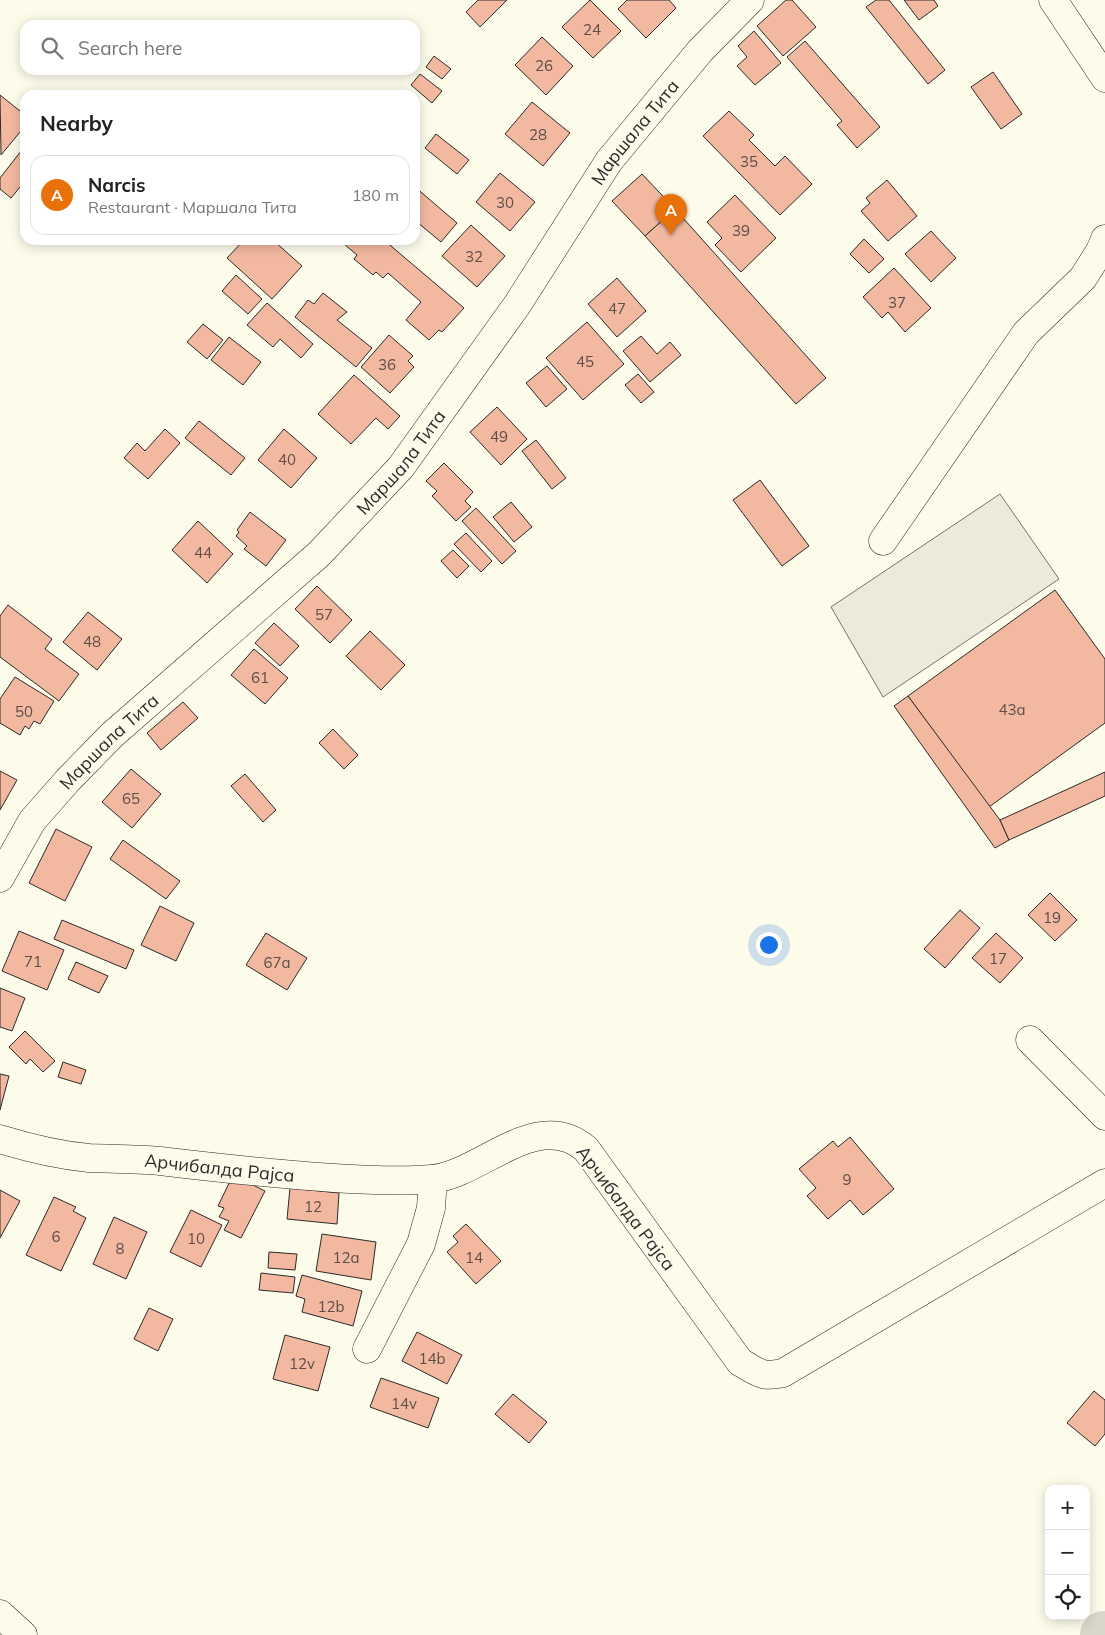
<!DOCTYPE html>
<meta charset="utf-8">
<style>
:root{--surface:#fff;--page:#f2f2f2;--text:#222;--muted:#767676;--line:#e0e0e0;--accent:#0b8043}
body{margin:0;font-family:Mulish,sans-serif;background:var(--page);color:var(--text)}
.controls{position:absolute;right:15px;bottom:15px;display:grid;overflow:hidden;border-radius:10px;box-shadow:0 2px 12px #0003}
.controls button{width:45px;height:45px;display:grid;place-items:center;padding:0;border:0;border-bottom:1px solid var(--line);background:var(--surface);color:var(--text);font:25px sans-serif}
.you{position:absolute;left:768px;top:944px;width:18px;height:18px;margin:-12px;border:4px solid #fff;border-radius:50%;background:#1a73e8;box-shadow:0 0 0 8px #1a73e833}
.badge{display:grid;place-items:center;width:32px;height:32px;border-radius:50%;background:var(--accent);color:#fff;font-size:16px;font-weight:700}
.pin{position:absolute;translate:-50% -41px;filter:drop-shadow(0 1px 2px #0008)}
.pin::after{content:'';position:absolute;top:26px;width:18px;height:15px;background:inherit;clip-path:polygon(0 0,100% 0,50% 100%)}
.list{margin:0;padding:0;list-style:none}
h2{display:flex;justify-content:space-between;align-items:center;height:65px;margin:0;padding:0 20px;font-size:21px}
h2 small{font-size:16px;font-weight:400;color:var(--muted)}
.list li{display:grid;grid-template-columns:32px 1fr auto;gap:15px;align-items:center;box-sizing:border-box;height:80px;margin:0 10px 10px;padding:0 10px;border:1px solid var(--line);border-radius:15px}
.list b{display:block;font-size:19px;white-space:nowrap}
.list p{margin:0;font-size:16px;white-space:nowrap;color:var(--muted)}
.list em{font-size:16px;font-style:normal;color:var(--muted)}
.icon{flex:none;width:28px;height:28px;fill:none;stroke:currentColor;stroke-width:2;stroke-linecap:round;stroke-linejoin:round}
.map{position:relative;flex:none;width:1105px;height:1635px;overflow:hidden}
.search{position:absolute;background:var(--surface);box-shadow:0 2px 12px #0003;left:20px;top:20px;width:400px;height:55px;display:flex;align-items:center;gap:12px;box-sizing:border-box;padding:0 18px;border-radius:15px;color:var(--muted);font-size:19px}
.panel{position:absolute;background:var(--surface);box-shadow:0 2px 12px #0003;left:20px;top:90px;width:400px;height:155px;border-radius:15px}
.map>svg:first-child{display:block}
.green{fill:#ecebdb;stroke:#74746e}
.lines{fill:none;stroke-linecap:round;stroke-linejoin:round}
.river{stroke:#d8d7c9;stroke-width:48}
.building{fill:#f2b8a0;stroke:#2b2b2b}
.minor-casing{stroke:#2b2b2b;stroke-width:29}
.minor{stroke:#fdfbea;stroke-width:28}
.labels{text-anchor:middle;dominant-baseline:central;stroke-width:4;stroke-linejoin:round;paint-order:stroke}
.number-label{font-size:15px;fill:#5d4e48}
.street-label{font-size:18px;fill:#2b2b2b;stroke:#fdfbea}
</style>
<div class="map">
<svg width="1105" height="1635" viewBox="0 0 1105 1635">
<rect width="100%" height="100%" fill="#fdfbea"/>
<polygon class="green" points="1000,494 1059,579 883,697 831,607"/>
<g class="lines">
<polyline class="river" points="1104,1635 1105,1635"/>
</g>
<g class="building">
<polygon points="478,0 507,0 480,27 466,12"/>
<polygon points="590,0 621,31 593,58 562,27"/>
<polygon points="627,0 669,0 676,8 646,38 618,9"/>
<polygon points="786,0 792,0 816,27 783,56 757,26"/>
<polygon points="876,0 889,0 945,70 928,84 866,7"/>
<polygon points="904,0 934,0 938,6 919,20"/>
<polygon points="754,31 781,63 755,85 737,66 747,57 738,46"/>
<polygon points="542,37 573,66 546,95 515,65"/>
<polygon points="805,41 880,127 857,148 837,125 842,121 787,57"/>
<polygon points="434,56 451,69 442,79 426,67"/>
<polygon points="993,72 1022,114 1001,129 971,87"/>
<polygon points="420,74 442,91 432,103 411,85"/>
<polygon points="0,95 25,115 25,126 1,155"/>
<polygon points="532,102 570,133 543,166 505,134"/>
<polygon points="729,111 754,135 749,140 775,166 785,156 812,184 780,215 703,136"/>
<polygon points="436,134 469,160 457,174 425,148"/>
<polygon points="25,146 25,181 11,198 0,189 0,178"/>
<polygon points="500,173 535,202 510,231 476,202"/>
<polygon points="642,174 675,209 645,236 612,201"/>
<polygon points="887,180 917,216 888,241 861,211 870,203 866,198"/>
<polygon points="415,187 457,223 441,242 417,222 415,224"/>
<polygon points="735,195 776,238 741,272 715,245 722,238 707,222"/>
<polygon points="675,209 826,378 796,404 645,236"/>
<polygon points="471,225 505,256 477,287 442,256"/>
<polygon points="931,231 956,258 931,282 905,254"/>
<polygon points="864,239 884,259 869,273 850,254"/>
<polygon points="244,240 273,240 302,266 272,299 227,258"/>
<polygon points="347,240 384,240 464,308 442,332 439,330 429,340 406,320 421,302 388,273 383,278 376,272 373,275 354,259 357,255 344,244"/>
<polygon points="894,268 931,308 905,332 888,312 882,318 863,297"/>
<polygon points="236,275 262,299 248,314 222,291"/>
<polygon points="617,278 646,311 617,337 588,304"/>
<polygon points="323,293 347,312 337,320 372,348 356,367 295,317 308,300 314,304"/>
<polygon points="267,303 313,344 301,358 280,339 273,347 247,325"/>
<polygon points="587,322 624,364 583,400 546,358"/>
<polygon points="203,324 223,340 207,359 187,342"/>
<polygon points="389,335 413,356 408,361 414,367 390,393 361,367"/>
<polygon points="641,336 657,354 670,342 681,355 650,382 623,351"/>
<polygon points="229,337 261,362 243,385 211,360"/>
<polygon points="547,366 567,389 546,407 526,383"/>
<polygon points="638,374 654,392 641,403 625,385"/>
<polygon points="354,375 400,416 388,429 376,418 351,444 318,414"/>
<polygon points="497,407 527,439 501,465 470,432"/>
<polygon points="199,421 245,458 231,475 185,438"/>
<polygon points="165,429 180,443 148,479 124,458 137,443 145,451"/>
<polygon points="284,429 317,458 291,488 258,460"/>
<polygon points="536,440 566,478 552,489 522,451"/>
<polygon points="444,463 473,492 465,501 471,507 456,521 432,496 437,491 426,481"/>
<polygon points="760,480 809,546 782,566 733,500"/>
<polygon points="511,502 532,527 514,542 493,517"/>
<polygon points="476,508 516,551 502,564 462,521"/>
<polygon points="250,512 286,540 266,566 244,549 247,546 236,536 239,532 237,530"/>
<polygon points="198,521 233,554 207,583 172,550"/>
<polygon points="466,533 492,561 481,572 454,544"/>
<polygon points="453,550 469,566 457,578 441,561"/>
<polygon points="317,586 352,620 330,643 295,609"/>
<polygon points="1055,590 1105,659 1105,723 989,807 908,696"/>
<polygon points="8,605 52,639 45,649 79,674 59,701 0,657 0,616"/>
<polygon points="88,612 122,639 97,670 63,642"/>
<polygon points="274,623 299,646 280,666 255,643"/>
<polygon points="370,631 405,665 381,690 346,656"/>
<polygon points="254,649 288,678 265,704 231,675"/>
<polygon points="15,677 54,701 40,724 34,721 29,729 25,726 20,735 0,723 0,699"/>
<polygon points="908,696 1000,820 1009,840 995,848 894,706"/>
<polygon points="183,702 198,718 161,750 147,733"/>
<polygon points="333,729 358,755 344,769 319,743"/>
<polygon points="131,769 161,794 132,828 102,802"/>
<polygon points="0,771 17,780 0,810"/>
<polygon points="1105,772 1105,796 1009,840 1000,820"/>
<polygon points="245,774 276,810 263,822 231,786"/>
<polygon points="56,829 92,847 65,901 29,883"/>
<polygon points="123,840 180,881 166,899 110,859"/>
<polygon points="1050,893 1077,920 1055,941 1028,915"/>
<polygon points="160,906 194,923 176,961 141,945"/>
<polygon points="960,910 980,928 945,968 924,949"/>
<polygon points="62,920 134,950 126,969 54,939"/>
<polygon points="19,931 64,950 47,990 2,971"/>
<polygon points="266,933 307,958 287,990 246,965"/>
<polygon points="996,933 1023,958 1000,983 972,958"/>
<polygon points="76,962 108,976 99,993 68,979"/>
<polygon points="0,988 25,998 12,1031 0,1027"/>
<polygon points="25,1031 55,1061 43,1072 30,1059 26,1064 9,1047"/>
<polygon points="63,1062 86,1070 81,1084 58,1077"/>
<polygon points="0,1074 9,1076 0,1110"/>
<polygon points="850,1137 894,1189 863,1215 850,1200 828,1219 807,1196 816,1188 799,1169 833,1141 838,1147"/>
<polygon points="233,1175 265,1191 241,1238 224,1230 229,1221 219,1217 224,1208 218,1206"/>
<polygon points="290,1188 339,1193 337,1224 287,1219"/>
<polygon points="0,1190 20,1201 0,1238"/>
<polygon points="54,1197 76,1207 73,1211 86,1218 61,1271 26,1255"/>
<polygon points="191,1210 222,1225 201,1267 170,1252"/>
<polygon points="114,1217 147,1232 126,1279 93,1264"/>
<polygon points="466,1224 501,1261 476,1284 447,1252 458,1242 453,1236"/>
<polygon points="322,1234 376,1242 371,1280 316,1271"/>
<polygon points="269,1252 297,1254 295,1270 268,1268"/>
<polygon points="261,1273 295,1277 293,1293 259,1290"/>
<polygon points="302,1275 362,1291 353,1326 302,1312 305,1299 296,1296"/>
<polygon points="149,1308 173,1319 158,1351 134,1339"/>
<polygon points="417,1332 462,1355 447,1384 402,1361"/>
<polygon points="285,1335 330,1347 318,1391 273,1379"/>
<polygon points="381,1378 439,1398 428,1428 370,1407"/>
<polygon points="1094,1391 1105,1400 1105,1434 1095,1446 1067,1423"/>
<polygon points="513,1394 547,1422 529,1443 495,1414"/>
</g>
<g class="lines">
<defs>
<g id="minor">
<polyline points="1053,0 1105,78"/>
<polyline points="883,541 1026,333 1083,278 1100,251 1105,239"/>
<path id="s1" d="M0,878L32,821L68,780L112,735L319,554L401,467L517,305L609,161L700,51L750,0"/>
<polyline points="1030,1040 1105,1116"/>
<path id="s2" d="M0,1139C29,1148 59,1155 89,1158C113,1159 137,1159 160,1161C218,1168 276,1174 334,1178C366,1180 400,1182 432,1179C482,1174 537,1107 586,1149L740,1362C758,1372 761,1378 783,1373L1105,1183"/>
<polyline points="367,1349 421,1244 431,1208 433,1179"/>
<polyline points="0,1614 23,1635"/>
</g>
</defs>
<use href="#minor" class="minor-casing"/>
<use href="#minor" class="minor"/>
</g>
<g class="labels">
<g class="number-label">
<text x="592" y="29">24</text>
<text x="544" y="65">26</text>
<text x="538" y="134">28</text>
<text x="749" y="161">35</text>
<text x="505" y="202">30</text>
<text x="741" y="230">39</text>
<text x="474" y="256">32</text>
<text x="897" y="302">37</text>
<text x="617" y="308">47</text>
<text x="585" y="361">45</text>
<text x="387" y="364">36</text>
<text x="499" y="436">49</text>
<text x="287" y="459">40</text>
<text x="203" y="552">44</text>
<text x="324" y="614">57</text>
<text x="92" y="641">48</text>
<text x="260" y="677">61</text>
<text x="1012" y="709">43a</text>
<text x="24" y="711">50</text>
<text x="131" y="798">65</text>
<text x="1052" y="917">19</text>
<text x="998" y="958">17</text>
<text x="33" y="961">71</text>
<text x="277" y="962">67a</text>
<text x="847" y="1179">9</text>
<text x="313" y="1206">12</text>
<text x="56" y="1236">6</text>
<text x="196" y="1238">10</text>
<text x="120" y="1248">8</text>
<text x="346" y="1257">12a</text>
<text x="474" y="1257">14</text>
<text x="331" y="1306">12b</text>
<text x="432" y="1358">14b</text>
<text x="302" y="1363">12v</text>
<text x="404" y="1403">14v</text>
</g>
<g class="street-label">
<text stroke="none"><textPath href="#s1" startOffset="986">Маршала Тита</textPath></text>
<text stroke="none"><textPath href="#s1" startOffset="581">Маршала Тита</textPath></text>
<text stroke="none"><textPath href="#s1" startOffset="176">Маршала Тита</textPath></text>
<text stroke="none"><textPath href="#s2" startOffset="222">Арчибалда Рајса</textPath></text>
<text transform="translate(626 1208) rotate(53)">Арчибалда Рајса</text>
</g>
</g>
</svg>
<div class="controls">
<button>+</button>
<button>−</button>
<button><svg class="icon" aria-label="locate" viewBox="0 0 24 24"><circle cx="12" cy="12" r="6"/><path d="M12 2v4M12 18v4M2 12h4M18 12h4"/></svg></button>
</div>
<div class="you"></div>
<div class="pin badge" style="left:671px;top:235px;background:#e8710a">A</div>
<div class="search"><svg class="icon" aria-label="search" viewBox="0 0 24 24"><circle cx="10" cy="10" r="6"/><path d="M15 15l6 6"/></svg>Search here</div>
<section class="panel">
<h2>Nearby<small></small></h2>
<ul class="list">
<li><span class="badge" style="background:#e8710a">A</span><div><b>Narcis</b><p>Restaurant · Маршала Тита</p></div><em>180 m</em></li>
</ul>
</section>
</div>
